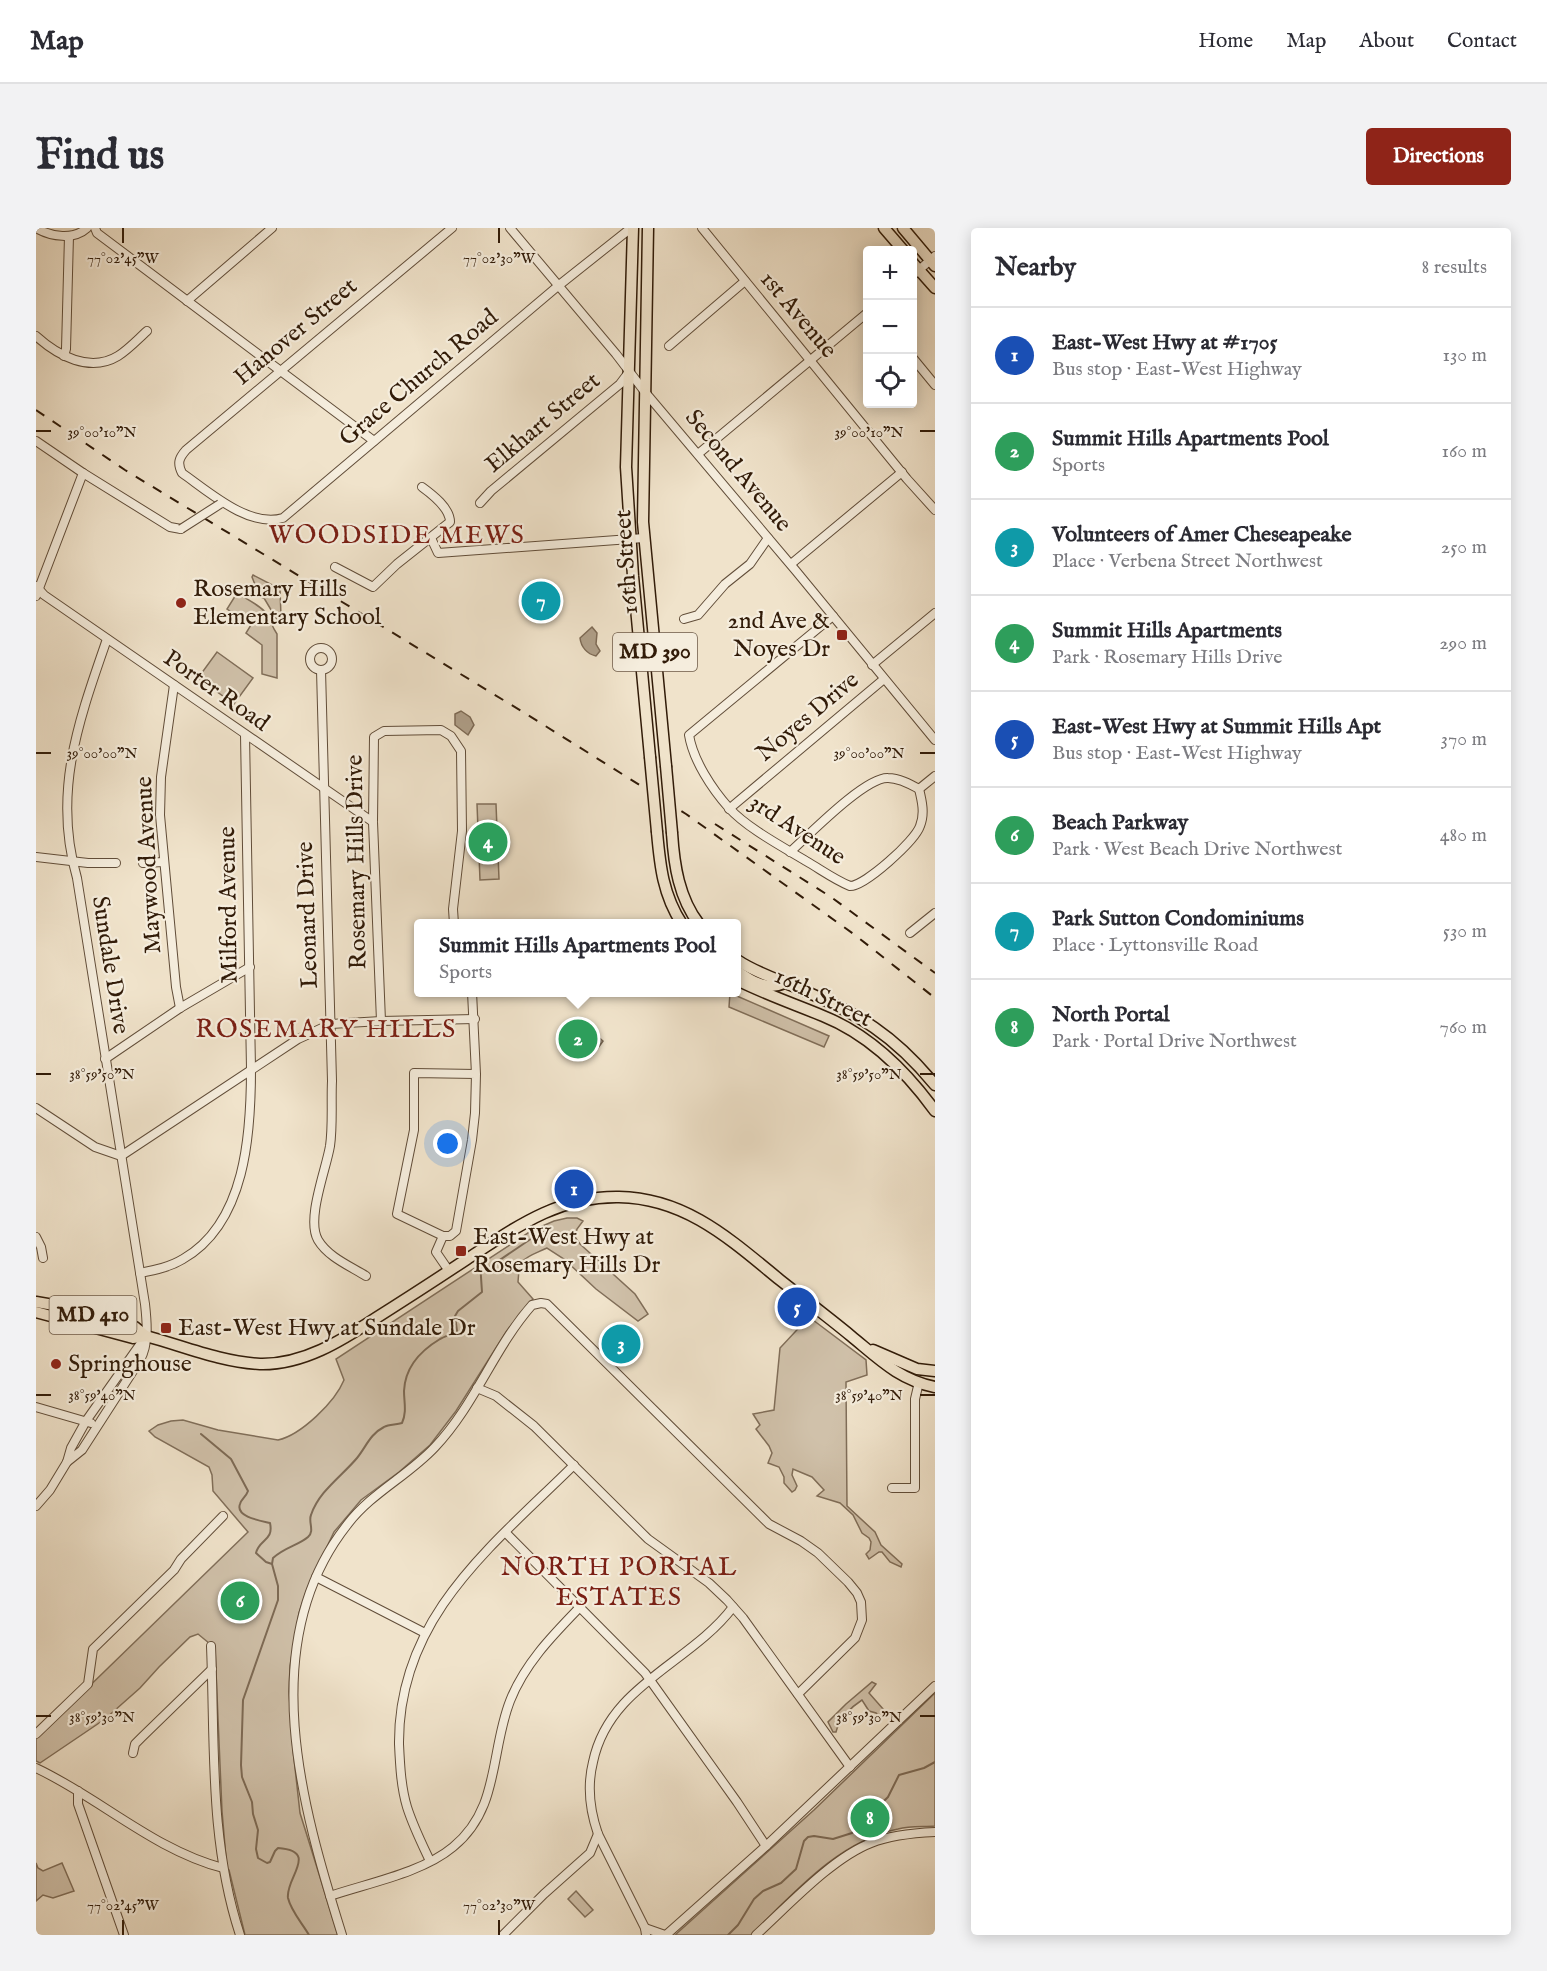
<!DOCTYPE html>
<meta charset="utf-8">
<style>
:root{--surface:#fff;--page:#f2f2f3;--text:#2b2b33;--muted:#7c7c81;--line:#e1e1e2;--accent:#8f2418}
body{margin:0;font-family:"IM FELL English",serif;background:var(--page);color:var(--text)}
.controls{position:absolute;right:18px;top:18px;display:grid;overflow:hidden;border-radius:6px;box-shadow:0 3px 15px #0003}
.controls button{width:54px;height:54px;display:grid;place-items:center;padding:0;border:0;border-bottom:2px solid var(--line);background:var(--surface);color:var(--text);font:30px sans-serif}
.you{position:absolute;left:412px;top:916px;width:21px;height:21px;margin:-15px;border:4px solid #fff;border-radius:50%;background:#1a73e8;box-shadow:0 0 0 9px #1a73e833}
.badge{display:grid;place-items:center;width:39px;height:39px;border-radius:50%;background:var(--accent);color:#fff;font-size:20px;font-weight:700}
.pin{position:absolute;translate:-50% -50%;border:3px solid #fff;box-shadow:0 2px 6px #0006}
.popup{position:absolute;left:378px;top:691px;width:327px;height:78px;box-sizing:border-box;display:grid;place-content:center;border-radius:6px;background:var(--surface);filter:drop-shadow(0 2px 4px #0005);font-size:20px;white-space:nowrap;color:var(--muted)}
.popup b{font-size:22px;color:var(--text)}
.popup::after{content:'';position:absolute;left:50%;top:100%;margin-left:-12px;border:12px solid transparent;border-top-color:var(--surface)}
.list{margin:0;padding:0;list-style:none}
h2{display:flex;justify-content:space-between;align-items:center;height:78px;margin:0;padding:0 24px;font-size:26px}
h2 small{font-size:20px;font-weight:400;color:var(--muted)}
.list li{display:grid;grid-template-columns:39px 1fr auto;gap:18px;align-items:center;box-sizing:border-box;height:96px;padding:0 24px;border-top:2px solid var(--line)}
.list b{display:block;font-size:22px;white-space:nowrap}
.list p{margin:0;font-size:20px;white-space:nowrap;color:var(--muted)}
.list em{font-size:20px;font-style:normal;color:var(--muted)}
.icon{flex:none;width:33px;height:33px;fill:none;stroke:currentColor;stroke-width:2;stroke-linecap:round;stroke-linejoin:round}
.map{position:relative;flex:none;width:899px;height:1707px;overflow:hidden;border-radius:6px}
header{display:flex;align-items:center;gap:36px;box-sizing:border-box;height:84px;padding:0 30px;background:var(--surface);border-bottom:2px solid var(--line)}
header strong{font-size:28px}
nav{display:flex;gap:33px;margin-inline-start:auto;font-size:21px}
.intro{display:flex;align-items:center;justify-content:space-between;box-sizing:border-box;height:144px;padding:0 36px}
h1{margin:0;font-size:42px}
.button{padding:15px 27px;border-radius:6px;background:var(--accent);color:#fff;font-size:21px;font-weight:700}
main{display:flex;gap:36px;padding:0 36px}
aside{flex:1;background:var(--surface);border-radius:6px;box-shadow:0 3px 15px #0003}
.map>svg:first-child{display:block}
.green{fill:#d0c1aa;stroke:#806e59;stroke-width:1.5}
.water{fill:#af9f89;stroke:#7d6a55;stroke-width:1.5}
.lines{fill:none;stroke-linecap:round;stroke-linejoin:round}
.stream{stroke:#7d6a55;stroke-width:2}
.minor-casing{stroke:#614d39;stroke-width:10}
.major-casing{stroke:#311b08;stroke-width:13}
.minor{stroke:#f5eddd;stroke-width:8}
.major{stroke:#f0e3cb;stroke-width:10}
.rail{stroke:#311b08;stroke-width:2;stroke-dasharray:10 10;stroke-linecap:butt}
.minor-bridge-casing{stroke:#614d39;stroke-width:10;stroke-linecap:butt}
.major-bridge-casing{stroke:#311b08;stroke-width:13;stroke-linecap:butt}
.minor-bridge{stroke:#f5eddd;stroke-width:8}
.major-bridge{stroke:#f0e3cb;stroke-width:10}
.ticks{fill:none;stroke:#311b08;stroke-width:2}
.poi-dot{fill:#8f2418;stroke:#f5eddd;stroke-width:2}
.labels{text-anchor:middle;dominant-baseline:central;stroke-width:4.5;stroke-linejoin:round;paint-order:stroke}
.shield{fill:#f5eddd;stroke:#6c5a48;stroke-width:1.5}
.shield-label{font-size:22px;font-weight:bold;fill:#311b08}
.street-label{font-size:24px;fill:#311b08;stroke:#f5eddd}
.poi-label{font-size:24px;fill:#311b08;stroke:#f5eddd;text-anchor:start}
.neighbourhood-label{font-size:26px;letter-spacing:1.5px;fill:#7a1f14;stroke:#f5eddd}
.ticks-label{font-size:15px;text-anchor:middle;fill:#311b08;stroke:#f5eddd;stroke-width:4.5;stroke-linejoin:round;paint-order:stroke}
</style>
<header>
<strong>Map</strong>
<nav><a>Home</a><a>Map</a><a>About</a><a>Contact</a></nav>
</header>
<div class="intro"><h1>Find us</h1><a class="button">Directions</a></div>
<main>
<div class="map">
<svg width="899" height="1707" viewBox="0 0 899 1707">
<rect width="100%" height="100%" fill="#f0e3cb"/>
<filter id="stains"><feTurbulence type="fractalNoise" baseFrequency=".00333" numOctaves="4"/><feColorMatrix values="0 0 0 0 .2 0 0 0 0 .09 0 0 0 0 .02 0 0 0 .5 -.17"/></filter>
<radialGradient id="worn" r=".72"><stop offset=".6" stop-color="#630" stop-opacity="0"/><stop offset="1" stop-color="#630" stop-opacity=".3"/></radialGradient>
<g class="green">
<polygon points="217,347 244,361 245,389 241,392 228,370 224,369 216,349"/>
<path d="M201,365C210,371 228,379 233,389C236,396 236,399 241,406V450L226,446V417L210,405L215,397L191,381Z"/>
<polygon points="181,424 217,450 198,476 162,450"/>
<polygon points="441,576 460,576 463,651 444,652"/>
<polygon points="694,765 793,808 788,819 693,779"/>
<path d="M531,990H541L547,993L541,1001L539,1009L544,1016L599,1066L612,1086L602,1093L560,1061L528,1031L511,1020C490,1030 483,1028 482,1054L497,1071L470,1104L420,1183L394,1217L363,1244L325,1272L298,1304L271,1361L263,1385L254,1438L253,1464L257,1522L264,1585L302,1707H209L193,1642H191L186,1583L179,1420L162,1406L154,1409L123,1439L104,1460L69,1491L4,1535L0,1533V1510L212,1304L177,1263L176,1247L173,1239L119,1209L113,1203L122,1197L135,1193L147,1192L182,1202L242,1212C265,1207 299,1174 308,1152L300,1131L495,1003L518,993Z"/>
<polygon points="773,1089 830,1132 831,1147 810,1154 811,1278 839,1304 845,1317 866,1336 865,1339 854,1334 846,1324 843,1324 833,1331 830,1326 834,1322 835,1314 833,1310 826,1305 817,1287 804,1275 781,1268 788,1262 776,1249 757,1241 756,1247 761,1258 759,1262 756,1264 748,1255 748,1249 743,1239 732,1235 736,1225 733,1218 720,1201 724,1197 717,1186 738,1182 744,1120"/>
<path d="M836,1454L840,1456L833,1465L848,1482V1488L844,1490L840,1485L833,1483L826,1472C815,1479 803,1491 800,1504H797L792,1494L810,1476Z"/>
<path d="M899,1465V1598C887,1599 874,1598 862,1601C802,1613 757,1666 715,1707H639L778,1582Z"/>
<polygon points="0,1635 2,1640 7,1643 26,1635 38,1663 17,1670 7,1667 0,1673"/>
<polygon points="540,1663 557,1682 549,1689 532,1671"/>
</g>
<g class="water">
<path d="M556,399L561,405L560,416L564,423L560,428C551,426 545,419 544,410Z"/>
<polygon points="425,483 434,489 438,497 432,507 419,497 419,486"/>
<polygon points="541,795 553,801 567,813 557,827 541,815 537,815 528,822 522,819 522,810 532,808"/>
</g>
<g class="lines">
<g class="stream">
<polyline points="446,1044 508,1002"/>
<path d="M165,1206L195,1231L212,1263C210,1269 205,1271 204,1276C199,1289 226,1293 234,1295C238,1313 223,1311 220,1325L230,1334L236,1336"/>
<path d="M273,1707C266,1695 255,1683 252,1670C249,1650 284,1623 242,1620L239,1623L234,1634L231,1635L222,1630L220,1621L222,1602L217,1586L216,1574L206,1549L205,1537L207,1472L242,1372V1358L236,1336L237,1330C249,1319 263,1317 272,1309C279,1303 272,1294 275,1287C283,1263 306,1248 321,1230C330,1219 334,1206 348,1199C353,1196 360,1197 366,1195C371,1184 368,1174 368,1163C369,1139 384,1123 404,1111C410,1108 416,1106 421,1103L419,1088L422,1083L446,1064L444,1034"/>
<polyline points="692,1707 702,1697 718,1671 727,1663 745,1655 760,1641 768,1613 772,1609 778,1608 797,1611 816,1605 852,1569 863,1547 888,1540 899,1534"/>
</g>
<defs>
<g id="minor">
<path d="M0,0C15,9 38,12 51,0"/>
<polyline points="59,0 61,5 338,213"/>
<path d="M416,0L150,222C143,230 141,235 146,245C173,264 213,300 247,290L522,58L595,0"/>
<polyline points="474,0 580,126 609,164 760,343 899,512"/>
<polyline points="666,0 871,251 899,282"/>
<polyline points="876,48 899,28"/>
<polyline points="151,73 236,0"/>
<path d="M0,108C22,128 54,145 82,128C93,121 102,111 111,103"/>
<polyline points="633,118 709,53"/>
<polyline points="28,128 30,121 33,8"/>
<polyline points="876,129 899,157"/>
<polyline points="0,213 47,245 134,299 145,301"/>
<polyline points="662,226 831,85"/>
<polyline points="444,275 455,263 584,156 593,144"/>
<polyline points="395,310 402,325 608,310"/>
<polyline points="755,336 866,244"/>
<path d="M299,339L337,359L361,336L414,294C414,280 397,267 386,259"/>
<polyline points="0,358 8,367 337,594"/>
<polyline points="0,368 47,245"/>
<path d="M797,388L653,507C657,532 676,561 693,580C711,600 747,619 770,633C784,641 799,652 814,658C829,658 879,613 884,598C889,586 886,573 883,561"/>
<polyline points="648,391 662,387 689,356 714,336 732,310"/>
<circle cx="285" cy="431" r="11"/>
<polyline points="836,437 899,385"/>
<path d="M285,442L296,853C295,874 297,897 294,918C290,942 270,991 282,1012C292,1029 314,1038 330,1048"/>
<polyline points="138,457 125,549 124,587 140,759 144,780"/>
<polyline points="693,581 848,451"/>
<path d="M754,624C773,607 829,549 852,550C863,550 874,556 883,561L899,548"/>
<polyline points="0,629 52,635 80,635"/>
<polyline points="107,635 128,634"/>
<polyline points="874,705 899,685"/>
<polyline points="436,764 440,846 439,885 436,912 420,1003 414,1008 407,1008 361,986 378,902 378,845 440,846"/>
<polyline points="345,793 337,594 338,509 348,503 405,502 415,508 425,523 426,603 417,681 418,696"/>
<polyline points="69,831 144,780 214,739"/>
<polyline points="0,880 59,919 85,928 262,811 295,796 345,793 439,791"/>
<polyline points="407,1008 400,1024 413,1043"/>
<polyline points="0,1009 5,1019 7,1030"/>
<path d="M104,1045C119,1042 134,1039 147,1031C210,995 215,905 215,841L209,507"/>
<polyline points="441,1160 460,1168 498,1198 612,1311 673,1355 691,1372 707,1390 814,1539"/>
<polyline points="0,1179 55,1195"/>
<path d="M31,1234L46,1222L104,1132C113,1116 111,1094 109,1076L41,650C16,564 43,492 71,411"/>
<polyline points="856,1260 879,1260 879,1171 883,1154"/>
<polyline points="0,1278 14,1262 31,1234 35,1220 50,1193 110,1108"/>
<polyline points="470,1305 609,1445 701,1574 730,1618"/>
<polyline points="280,1349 389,1405"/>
<path d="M175,1418C179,1515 173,1613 204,1707"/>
<polyline points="0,1506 52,1456 57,1421 138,1342 145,1331 187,1288"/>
<polyline points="97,1525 99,1516 106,1509 176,1441"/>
<path d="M0,1540C64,1570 118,1622 187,1640"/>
<polyline points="42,1563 42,1576 88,1707"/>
<path d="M394,1633C386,1616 377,1598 371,1579C365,1559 364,1537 363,1516C362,1389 456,1318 538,1237"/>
<path d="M294,1668C332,1655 386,1645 417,1619C464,1581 454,1524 474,1473C489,1435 517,1407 545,1378"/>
<polyline points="609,1700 629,1707"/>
<path d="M306,1707C266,1579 218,1415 311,1297C335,1265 372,1248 399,1219C439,1177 458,1120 496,1077L505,1075L511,1076L733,1296L765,1313L782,1325L812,1354L821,1365L825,1374L826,1392L819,1410L762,1466"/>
<polyline points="467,1707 508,1666 554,1625 562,1606"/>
<path d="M610,1707L609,1700L562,1606C554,1583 551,1558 557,1534C573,1457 654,1436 697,1379"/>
<polyline points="630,1707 730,1618 899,1458"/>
<path d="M720,1707C752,1678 796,1630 835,1615C855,1607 877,1605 899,1604"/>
</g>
<g id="major">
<polyline points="597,0 590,239 597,348 614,529"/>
<polyline points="612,0 607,294 630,538"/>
<polyline points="848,0 867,22"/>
<polyline points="867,0 899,38"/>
<polyline points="876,34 899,60"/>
<path d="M621,604C624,638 627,667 646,696"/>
<path d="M636,605C638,637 643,670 663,696"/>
<path d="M701,732C720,745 743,752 764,761C823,786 858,807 899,857"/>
<path d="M701,743C715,753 731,763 748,755"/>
<path d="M701,752C729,766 758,776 787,788C834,807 870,843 899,883"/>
<polyline points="0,1074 29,1079 99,1099 110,1108"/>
<path d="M0,1084L97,1110L110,1108C147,1118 185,1134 224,1136C267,1137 305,1113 340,1090C370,1071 401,1051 431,1031C480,999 522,968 583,969C650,970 695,1012 744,1052C768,1071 792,1089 815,1108C842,1130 863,1152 899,1159"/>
<polyline points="837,1122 881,1141 899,1143"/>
</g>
</defs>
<use href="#minor" class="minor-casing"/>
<use href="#major" class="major-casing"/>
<use href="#minor" class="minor"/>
<use href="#major" class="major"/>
<g class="rail">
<polyline points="0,182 89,242 487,484 650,586 819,707 899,770"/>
<polyline points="679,596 795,669 899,745"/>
</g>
<defs>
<polyline id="minor-bridge" points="145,301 184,276"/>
<g id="major-bridge">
<polyline points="614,529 621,604"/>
<polyline points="630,538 636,605"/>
</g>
</defs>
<use href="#minor-bridge" class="minor-bridge-casing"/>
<use href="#major-bridge" class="major-bridge-casing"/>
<use href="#minor-bridge" class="minor-bridge"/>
<use href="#major-bridge" class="major-bridge"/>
</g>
<path class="ticks" d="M87,0V15M463,0V15M0,203H15M884,203H899M0,525H15M884,525H899M0,846H15M884,846H899M0,1167H15M884,1167H899M0,1488H15M884,1488H899M87,1692V1707M463,1692V1707"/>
<g class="poi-dot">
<circle cx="145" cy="375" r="6"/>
<rect x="800" y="401" width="12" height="12" rx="3"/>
<rect x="419" y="1017" width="12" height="12" rx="3"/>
<rect x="124" y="1094" width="12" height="12" rx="3"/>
<circle cx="20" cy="1136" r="6"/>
</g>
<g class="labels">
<g class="shield">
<rect x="577" y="405" width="84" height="38" rx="4.5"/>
<rect x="13.5" y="1068" width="87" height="38" rx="4.5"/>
</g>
<g class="shield-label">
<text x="619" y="424">MD 390</text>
<text x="57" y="1087">MD 410</text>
</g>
<g class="street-label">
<text transform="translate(762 87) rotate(50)">1st Avenue</text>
<text transform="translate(260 104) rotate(-40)">Hanover Street</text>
<text transform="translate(383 150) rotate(-40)">Grace Church Road</text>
<text transform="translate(507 195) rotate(-40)">Elkhart Street</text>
<text transform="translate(702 243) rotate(50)">Second Avenue</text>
<text transform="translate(591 334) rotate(-94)">16th Street</text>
<text transform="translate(180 463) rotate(35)">Porter Road</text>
<text transform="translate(772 489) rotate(-40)">Noyes Drive</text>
<text transform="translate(761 602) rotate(33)">3rd Avenue</text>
<text transform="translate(321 634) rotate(-91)">Rosemary Hills Drive</text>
<text transform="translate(113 637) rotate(-93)">Maywood Avenue</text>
<text transform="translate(193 677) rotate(-91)">Milford Avenue</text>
<text transform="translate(272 687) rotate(-92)">Leonard Drive</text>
<text transform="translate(74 737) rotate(81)">Sundale Drive</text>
<text transform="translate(787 770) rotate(26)">16th Street</text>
</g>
<g class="poi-label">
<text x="157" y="361">Rosemary Hills<tspan x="157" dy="28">Elementary School</tspan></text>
<text x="794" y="393" text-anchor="end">2nd Ave &amp;<tspan x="794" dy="28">Noyes Dr</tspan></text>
<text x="437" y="1009">East-West Hwy at<tspan x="437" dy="28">Rosemary Hills Dr</tspan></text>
<text x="142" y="1100">East-West Hwy at Sundale Dr</text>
<text x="32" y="1136">Springhouse</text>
</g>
<g class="neighbourhood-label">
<text x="361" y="307">WOODSIDE MEWS</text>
<text x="290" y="801">ROSEMARY HILLS</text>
<text x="583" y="1339">NORTH PORTAL<tspan x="583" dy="30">ESTATES</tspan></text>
</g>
</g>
<g class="ticks-label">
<text x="87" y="35">77°02'45"W</text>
<text x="463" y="35">77°02'30"W</text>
<text x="66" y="209">39°00'10"N</text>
<text x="833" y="209">39°00'10"N</text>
<text x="66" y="530">39°00'00"N</text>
<text x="833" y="530">39°00'00"N</text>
<text x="66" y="851">38°59'50"N</text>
<text x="833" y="851">38°59'50"N</text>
<text x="66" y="1172">38°59'40"N</text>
<text x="833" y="1172">38°59'40"N</text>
<text x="66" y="1494">38°59'30"N</text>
<text x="833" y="1494">38°59'30"N</text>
<text x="87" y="1682">77°02'45"W</text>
<text x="463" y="1682">77°02'30"W</text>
</g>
<rect width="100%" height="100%" filter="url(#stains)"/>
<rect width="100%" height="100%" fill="url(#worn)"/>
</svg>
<div class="controls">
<button>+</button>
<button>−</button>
<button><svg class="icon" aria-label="locate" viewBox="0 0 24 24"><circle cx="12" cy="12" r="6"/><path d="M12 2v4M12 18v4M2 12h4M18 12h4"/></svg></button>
</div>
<div class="you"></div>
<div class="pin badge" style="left:538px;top:961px;background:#1a4fb4">1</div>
<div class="pin badge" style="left:542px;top:811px;background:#2e9e5b">2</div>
<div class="popup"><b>Summit Hills Apartments Pool</b>Sports</div>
<div class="pin badge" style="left:585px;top:1116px;background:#0f9aa8">3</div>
<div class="pin badge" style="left:452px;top:614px;background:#2e9e5b">4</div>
<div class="pin badge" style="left:761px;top:1079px;background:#1a4fb4">5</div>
<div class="pin badge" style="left:204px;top:1373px;background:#2e9e5b">6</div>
<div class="pin badge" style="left:505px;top:373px;background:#0f9aa8">7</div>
<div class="pin badge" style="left:834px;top:1590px;background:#2e9e5b">8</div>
</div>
<aside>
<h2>Nearby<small>8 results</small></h2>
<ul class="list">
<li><span class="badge" style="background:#1a4fb4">1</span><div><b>East-West Hwy at #1705</b><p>Bus stop · East-West Highway</p></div><em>130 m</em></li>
<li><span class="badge" style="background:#2e9e5b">2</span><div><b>Summit Hills Apartments Pool</b><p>Sports</p></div><em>160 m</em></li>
<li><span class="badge" style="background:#0f9aa8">3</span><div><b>Volunteers of Amer Cheseapeake</b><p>Place · Verbena Street Northwest</p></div><em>250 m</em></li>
<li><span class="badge" style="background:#2e9e5b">4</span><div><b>Summit Hills Apartments</b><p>Park · Rosemary Hills Drive</p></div><em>290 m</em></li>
<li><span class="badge" style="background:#1a4fb4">5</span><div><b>East-West Hwy at Summit Hills Apt</b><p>Bus stop · East-West Highway</p></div><em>370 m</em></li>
<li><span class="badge" style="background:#2e9e5b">6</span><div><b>Beach Parkway</b><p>Park · West Beach Drive Northwest</p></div><em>480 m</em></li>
<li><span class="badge" style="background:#0f9aa8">7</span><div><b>Park Sutton Condominiums</b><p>Place · Lyttonsville Road</p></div><em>530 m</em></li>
<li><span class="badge" style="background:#2e9e5b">8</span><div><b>North Portal</b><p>Park · Portal Drive Northwest</p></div><em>760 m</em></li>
</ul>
</aside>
</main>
